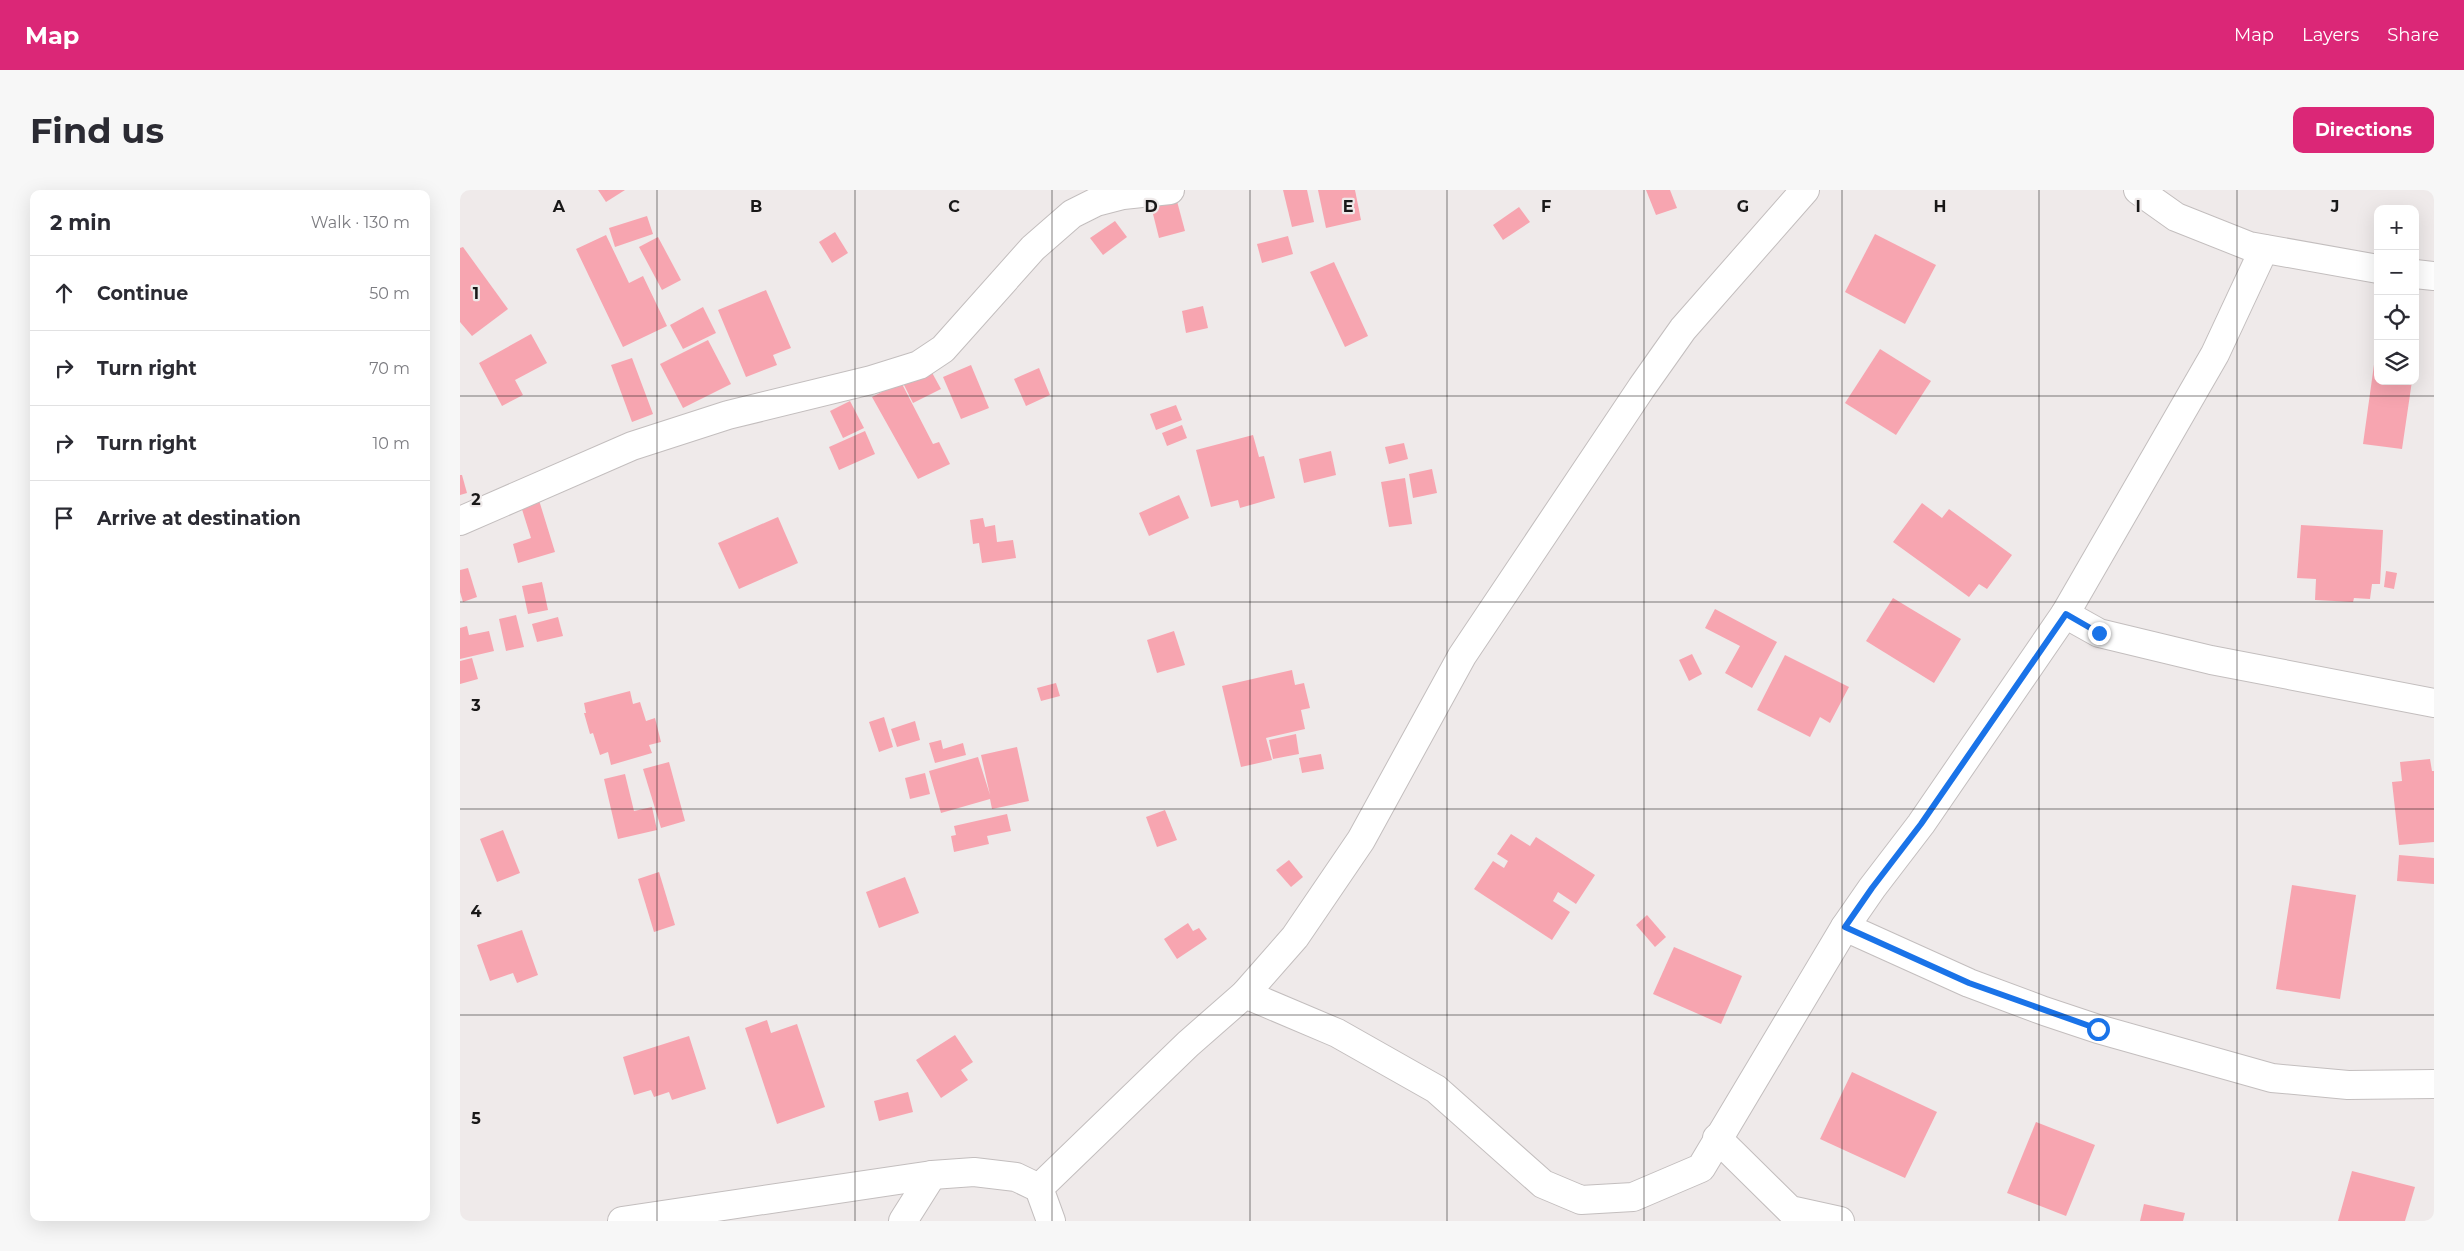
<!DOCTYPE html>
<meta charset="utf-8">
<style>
:root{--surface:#fff;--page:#f7f7f7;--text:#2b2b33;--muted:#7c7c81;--line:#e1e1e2;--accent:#db2777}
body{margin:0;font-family:Montserrat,sans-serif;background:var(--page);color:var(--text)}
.controls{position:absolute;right:15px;top:15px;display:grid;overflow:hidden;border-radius:10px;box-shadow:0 5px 20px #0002}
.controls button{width:45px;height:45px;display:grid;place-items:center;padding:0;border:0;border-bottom:1px solid var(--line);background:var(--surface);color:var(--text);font:25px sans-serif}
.stop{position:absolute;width:15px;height:15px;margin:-11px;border:4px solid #1a73e8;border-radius:50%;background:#fff}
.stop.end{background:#1a73e8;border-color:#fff;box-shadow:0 1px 5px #0008}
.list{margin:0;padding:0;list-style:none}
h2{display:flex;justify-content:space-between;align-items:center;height:65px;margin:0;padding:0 20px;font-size:21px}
h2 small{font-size:16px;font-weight:400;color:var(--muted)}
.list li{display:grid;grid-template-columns:32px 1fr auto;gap:15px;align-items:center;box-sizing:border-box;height:75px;padding:0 20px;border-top:1px solid var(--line)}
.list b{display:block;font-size:19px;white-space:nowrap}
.list em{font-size:16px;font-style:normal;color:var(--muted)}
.icon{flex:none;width:28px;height:28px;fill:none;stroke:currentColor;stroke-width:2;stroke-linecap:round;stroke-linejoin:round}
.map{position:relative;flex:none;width:1974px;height:1031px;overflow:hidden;border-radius:10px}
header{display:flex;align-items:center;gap:30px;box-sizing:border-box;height:70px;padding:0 25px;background:var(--accent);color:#fff}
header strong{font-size:24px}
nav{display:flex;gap:28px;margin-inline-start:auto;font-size:18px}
.intro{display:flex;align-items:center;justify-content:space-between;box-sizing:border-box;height:120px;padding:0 30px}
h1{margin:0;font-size:35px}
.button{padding:12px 22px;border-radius:10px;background:var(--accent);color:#fff;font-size:18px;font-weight:700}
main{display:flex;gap:30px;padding:0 30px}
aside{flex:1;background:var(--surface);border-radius:10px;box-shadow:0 5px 20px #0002}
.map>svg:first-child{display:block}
.building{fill:#f7a5b0}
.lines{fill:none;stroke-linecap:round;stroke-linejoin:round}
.minor-casing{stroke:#c3bebe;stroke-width:30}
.tertiary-casing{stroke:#c3bebe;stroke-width:30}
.minor{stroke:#fff;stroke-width:28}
.tertiary{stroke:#fff;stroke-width:28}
.route{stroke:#1a73e8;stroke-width:6}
.grid{fill:none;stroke:#191818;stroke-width:1;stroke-opacity:0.55}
.grid-label{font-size:16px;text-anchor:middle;font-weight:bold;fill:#191818;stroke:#efeaea;stroke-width:4.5;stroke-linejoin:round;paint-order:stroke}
</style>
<header>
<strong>Map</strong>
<nav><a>Map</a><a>Layers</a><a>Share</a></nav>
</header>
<div class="intro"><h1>Find us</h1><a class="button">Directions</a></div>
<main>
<aside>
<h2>2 min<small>Walk · 130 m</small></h2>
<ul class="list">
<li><svg class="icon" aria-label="ahead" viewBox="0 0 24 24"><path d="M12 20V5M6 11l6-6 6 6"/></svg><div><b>Continue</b></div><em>50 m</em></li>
<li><svg class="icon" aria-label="right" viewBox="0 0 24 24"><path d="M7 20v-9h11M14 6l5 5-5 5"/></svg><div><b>Turn right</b></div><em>70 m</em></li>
<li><svg class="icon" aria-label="right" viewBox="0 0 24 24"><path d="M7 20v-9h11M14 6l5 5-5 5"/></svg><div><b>Turn right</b></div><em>10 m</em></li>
<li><svg class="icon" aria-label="arrive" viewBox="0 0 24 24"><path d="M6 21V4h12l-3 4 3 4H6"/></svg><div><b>Arrive at destination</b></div></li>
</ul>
</aside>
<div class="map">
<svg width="1974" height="1031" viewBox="0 0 1974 1031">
<rect width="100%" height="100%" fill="#efeaea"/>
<g class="building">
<polygon points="138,0 165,0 146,12"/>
<polygon points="687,0 714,0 725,41 699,48"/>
<polygon points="823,0 847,0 854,32 832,37"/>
<polygon points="858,0 895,0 901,30 866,38"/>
<polygon points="1186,0 1210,0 1217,18 1196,25"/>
<polygon points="1059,17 1070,32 1043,50 1033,35"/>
<polygon points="187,26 193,44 155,57 149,38"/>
<polygon points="655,31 667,47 643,65 630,48"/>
<polygon points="375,42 388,63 372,73 359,52"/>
<polygon points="1415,44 1476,75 1445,134 1385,102"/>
<polygon points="146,45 169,93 183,86 207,136 163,157 116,59"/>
<polygon points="828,46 833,64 802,73 797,54"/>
<polygon points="198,47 221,90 202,100 179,57"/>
<polygon points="3,57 48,119 12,146 0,132 0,58"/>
<polygon points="874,72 908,146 885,157 850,82"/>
<polygon points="306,100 331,158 313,165 317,175 286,187 258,120"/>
<polygon points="743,116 748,138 726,143 722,121"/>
<polygon points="243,117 256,143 223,159 210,135"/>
<polygon points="71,144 87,173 55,190 63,205 42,216 19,173"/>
<polygon points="248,150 271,194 223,218 200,174"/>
<polygon points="1917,153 1918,191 1952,191 1942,259 1903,254"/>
<polygon points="1420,159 1471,191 1436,245 1385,213"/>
<polygon points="172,168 193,224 172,232 151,175"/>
<polygon points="511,175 529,218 501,229 483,187"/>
<polygon points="579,178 590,205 566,216 554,189"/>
<polygon points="470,179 481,199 453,213 443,193"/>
<polygon points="441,192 473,254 479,252 490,274 458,289 412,207"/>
<polygon points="390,211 404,238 383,248 370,221"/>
<polygon points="716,215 722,230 696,240 690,224"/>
<polygon points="722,235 727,248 707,256 702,243"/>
<polygon points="405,241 415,264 379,280 369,257"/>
<polygon points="793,245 799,267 804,266 815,308 780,318 778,310 751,317 736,260"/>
<polygon points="944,253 948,269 929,274 925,257"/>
<polygon points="871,261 876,285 844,293 839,269"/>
<polygon points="972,279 977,303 953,308 949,284"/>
<polygon points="0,285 2,285 7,303 0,305"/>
<polygon points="945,288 952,334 929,337 921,292"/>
<polygon points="719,305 729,328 689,346 679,323"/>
<polygon points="78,307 95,362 58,373 53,354 71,348 60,313"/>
<polygon points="1462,313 1482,328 1489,319 1552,365 1527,399 1519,394 1509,407 1433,352"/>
<polygon points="318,327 338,373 279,399 258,353"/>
<polygon points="523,328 525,337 535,335 537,352 553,350 556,368 522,373 519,353 513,354 510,330"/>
<polygon points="1841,335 1923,340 1920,394 1912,394 1910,409 1894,408 1893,412 1855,410 1856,389 1837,388"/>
<polygon points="8,378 17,407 3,412 0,402 0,380"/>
<polygon points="1926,381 1937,383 1934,399 1924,397"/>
<polygon points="82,392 88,420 68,424 62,396"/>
<polygon points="1433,408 1501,449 1474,493 1406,451"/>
<polygon points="1255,419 1317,452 1292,498 1265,483 1280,456 1245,438"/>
<polygon points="56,425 64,457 46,461 39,429"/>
<polygon points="98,427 103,446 77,452 72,434"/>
<polygon points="7,436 9,445 29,441 34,461 0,469 0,438"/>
<polygon points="714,441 725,475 697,483 687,450"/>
<polygon points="1232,464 1242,484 1229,491 1219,470"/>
<polygon points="1325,465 1389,497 1370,533 1360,527 1350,547 1297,520"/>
<polygon points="12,468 18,489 0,494 0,471"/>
<polygon points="832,480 835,495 844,493 850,518 841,520 845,539 806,548 812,570 781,577 762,496"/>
<polygon points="596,493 600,506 581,511 577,498"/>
<polygon points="170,501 173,514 180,512 186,531 195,528 201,552 189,555 192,563 151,575 148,562 140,565 133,543 130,544 124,523 126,523 124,513"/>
<polygon points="424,527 433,557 419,562 409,532"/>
<polygon points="455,531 460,550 437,557 431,539"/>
<polygon points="836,544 839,564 813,569 809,550"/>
<polygon points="481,550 483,559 503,553 506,565 475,573 469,553"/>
<polygon points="557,557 569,611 532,619 530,609 481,623 469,581 518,567 530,605 521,565"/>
<polygon points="861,564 864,579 842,583 839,568"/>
<polygon points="1970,569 1972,581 1974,581 1974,652 1939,655 1932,592 1942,591 1940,572"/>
<polygon points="209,572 225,631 201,638 183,579"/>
<polygon points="465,583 470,604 450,609 445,588"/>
<polygon points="165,584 174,621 192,617 197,640 158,649 144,589"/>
<polygon points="705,620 717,650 697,657 686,627"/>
<polygon points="547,624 551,641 527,646 529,654 494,662 491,646 496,645 494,636"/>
<polygon points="43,640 60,683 37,692 20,649"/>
<polygon points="1051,644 1070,656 1076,647 1135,685 1116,714 1098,702 1093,711 1110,722 1092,750 1014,699 1033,671 1044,678 1048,671 1037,664"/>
<polygon points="1939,665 1974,668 1974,694 1937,691"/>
<polygon points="829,670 843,687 831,697 816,680"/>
<polygon points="199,682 215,735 194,742 178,689"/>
<polygon points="445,687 459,723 419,738 406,702"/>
<polygon points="1832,695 1896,705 1880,809 1816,799"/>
<polygon points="1187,725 1206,747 1195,757 1176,735"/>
<polygon points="728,733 733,741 739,738 747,749 717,769 704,749"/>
<polygon points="62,740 78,785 57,793 53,783 30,791 17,755"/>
<polygon points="1214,757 1282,786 1261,834 1193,804"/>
<polygon points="307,830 311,843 337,834 365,917 317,934 285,838"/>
<polygon points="495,845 513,872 501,880 508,890 481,908 456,870"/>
<polygon points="229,846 246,899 212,910 209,902 194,907 191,900 174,905 163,867"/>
<polygon points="1392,882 1477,922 1445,988 1360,949"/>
<polygon points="448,902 453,922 419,931 414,911"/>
<polygon points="1576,932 1635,955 1606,1026 1547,1003"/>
<polygon points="1892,981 1955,997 1945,1031 1878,1031"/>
<polygon points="1684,1014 1725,1023 1723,1031 1680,1031"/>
</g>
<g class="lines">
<defs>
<g id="minor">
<polyline points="1678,0 1716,27 1789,56 1918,79"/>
<polyline points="1955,84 1974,86"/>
<polyline points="0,331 172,256 268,225 411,190 459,175 483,159 573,58 612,24 636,12 663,5 710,0"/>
<polyline points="1605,424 1755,164 1804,59"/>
<polyline points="1385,737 1509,793 1584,821 1638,839 1812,888 1888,895 1974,894"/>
<polyline points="785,804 877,843 976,899 1083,994 1121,1010 1173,1007 1241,978 1385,737 1412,698 1461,634 1605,424 1639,443 1751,470 1974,513"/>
<polyline points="1257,948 1330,1020 1380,1031"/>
<polyline points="579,998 728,854 785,804 835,747 901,650 1002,466 1182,197 1223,139 1345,0"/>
<polyline points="443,1031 472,985"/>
</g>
<polyline id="tertiary" points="162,1031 472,985 514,982 556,987 579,998 591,1031"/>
</defs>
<use href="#minor" class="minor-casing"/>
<use href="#tertiary" class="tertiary-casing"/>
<use href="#minor" class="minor"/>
<use href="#tertiary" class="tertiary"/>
</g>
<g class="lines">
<polyline class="route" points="1638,839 1509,793 1385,737 1412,698 1461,634 1606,424 1639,443"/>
</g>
<path class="grid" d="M197,0V1031M395,0V1031M592,0V1031M790,0V1031M987,0V1031M1184,0V1031M1382,0V1031M1579,0V1031M1777,0V1031M0,206H1974M0,412H1974M0,619H1974M0,825H1974"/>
<g class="grid-label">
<text x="99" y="22">A</text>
<text x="296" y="22">B</text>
<text x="494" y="22">C</text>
<text x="691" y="22">D</text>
<text x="888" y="22">E</text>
<text x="1086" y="22">F</text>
<text x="1283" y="22">G</text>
<text x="1480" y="22">H</text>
<text x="1678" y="22">I</text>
<text x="1875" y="22">J</text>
<text x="16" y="109">1</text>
<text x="16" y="315">2</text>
<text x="16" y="521">3</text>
<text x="16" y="727">4</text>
<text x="16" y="934">5</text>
</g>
</svg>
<div class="controls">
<button>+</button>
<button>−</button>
<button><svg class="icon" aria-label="locate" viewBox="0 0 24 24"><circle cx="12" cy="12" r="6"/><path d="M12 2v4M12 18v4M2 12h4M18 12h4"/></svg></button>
<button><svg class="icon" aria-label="layers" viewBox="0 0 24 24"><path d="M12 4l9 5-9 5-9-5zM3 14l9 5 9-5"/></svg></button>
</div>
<div class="stop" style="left:1638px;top:839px"></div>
<div class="stop end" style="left:1639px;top:443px"></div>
</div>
</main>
